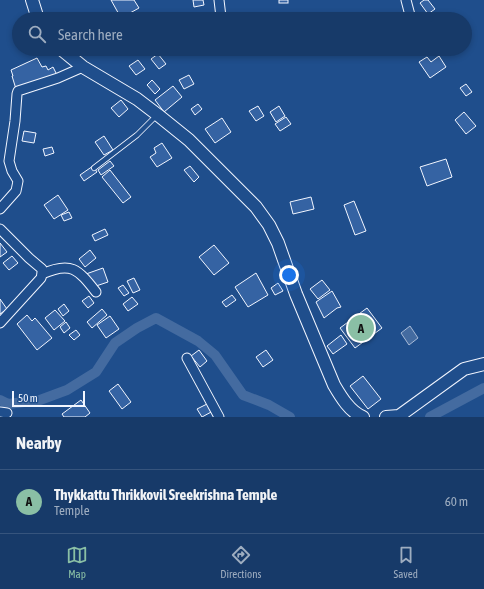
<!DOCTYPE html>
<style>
:root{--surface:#173a69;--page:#244571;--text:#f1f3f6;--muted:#9eadc0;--line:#36547d;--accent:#8abfa5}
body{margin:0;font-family:"Asap Condensed",sans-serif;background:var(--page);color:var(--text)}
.scale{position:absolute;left:12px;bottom:10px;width:73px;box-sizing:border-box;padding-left:4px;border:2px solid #f2f6ff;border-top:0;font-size:11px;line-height:14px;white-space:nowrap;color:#f2f6ff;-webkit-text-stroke:3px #1f4e8c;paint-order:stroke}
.you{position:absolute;left:289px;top:275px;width:14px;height:14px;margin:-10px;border:3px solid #fff;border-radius:50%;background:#1a73e8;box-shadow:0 0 0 6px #1a73e833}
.badge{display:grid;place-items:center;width:26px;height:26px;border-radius:50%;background:var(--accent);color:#111;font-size:13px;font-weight:700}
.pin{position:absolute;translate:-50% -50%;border:2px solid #fff;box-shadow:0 1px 4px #0006}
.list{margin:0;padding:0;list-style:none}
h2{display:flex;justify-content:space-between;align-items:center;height:52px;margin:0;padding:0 16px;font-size:17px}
h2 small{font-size:13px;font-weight:400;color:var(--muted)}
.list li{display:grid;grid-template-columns:26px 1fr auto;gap:12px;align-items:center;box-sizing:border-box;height:64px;padding:0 16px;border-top:1px solid var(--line)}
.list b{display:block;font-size:15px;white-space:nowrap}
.list p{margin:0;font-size:13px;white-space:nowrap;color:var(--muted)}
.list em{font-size:13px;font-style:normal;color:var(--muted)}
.icon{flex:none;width:22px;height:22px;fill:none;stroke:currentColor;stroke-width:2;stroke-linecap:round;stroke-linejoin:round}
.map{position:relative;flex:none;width:484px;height:417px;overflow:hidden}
.search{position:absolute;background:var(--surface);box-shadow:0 2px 6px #0003;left:12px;right:12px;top:12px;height:44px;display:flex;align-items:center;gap:10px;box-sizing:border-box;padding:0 14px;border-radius:22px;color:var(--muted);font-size:15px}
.sheet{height:116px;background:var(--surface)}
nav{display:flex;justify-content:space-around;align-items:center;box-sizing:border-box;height:56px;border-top:1px solid var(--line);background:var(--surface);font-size:11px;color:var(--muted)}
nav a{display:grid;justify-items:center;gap:2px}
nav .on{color:var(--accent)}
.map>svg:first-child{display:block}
.water{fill:#446ba0;stroke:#a8bbd7}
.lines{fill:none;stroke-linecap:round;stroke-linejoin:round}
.canal{stroke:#446ba0;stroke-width:10}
.building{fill:#3563a3;stroke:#f2f6ff}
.service-casing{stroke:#f2f6ff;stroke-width:6}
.minor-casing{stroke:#f2f6ff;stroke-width:11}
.secondary-casing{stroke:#f2f6ff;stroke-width:14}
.service{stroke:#1f4e8c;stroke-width:4.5}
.minor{stroke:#1f4e8c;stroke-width:9}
.secondary{stroke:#1f4e8c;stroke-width:12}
</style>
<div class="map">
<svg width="484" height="417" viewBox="0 0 484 417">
<rect width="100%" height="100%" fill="#1f4e8c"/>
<polygon class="water" points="410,326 418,338 409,345 401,333"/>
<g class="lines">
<g class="canal">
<polyline points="0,400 8,404 40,400 67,390 96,372 115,343 137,328 156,318 198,341 215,355 243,395 269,405 290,417"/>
<polyline points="430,417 484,388"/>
</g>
</g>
<g class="building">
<polygon points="111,0 134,0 139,8 121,18"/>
<polygon points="193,0 203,0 204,5 194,7"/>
<rect x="279" y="0" width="9" height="3"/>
<polygon points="424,0 428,0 435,9 428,14 420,3"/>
<polygon points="158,54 166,64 159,69 151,59"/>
<polygon points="439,56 446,67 430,78 419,62 427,57 431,62"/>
<polygon points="37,58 42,67 46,66 48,70 53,67 57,75 16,89 12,76 13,76 11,70"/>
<polygon points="138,60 145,69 136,75 129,66"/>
<polygon points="189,75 194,84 184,89 179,80"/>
<polygon points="152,80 160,89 155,94 147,85"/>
<polygon points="466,84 472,92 466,96 460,88"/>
<polygon points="173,86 182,97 164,112 155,100"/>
<polygon points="121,100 128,109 119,117 111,108"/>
<polygon points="198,104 202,109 195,115 191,109"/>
<polygon points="258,106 264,116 256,121 249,111"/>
<polygon points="279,106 285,116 276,122 270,112"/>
<polygon points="464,112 476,126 466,134 455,120"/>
<polygon points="286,117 291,124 280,131 275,124"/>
<polygon points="222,118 231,132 215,143 205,129"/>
<polygon points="24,131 36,133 34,143 22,141"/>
<polygon points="104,136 113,150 104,155 95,142"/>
<polygon points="162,143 172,158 157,167 150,157 156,153 154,148"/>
<polygon points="52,147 54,153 45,156 43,149"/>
<polygon points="446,159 452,177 427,186 420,167"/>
<polygon points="110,161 114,166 101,175 98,170"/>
<polygon points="93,166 97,172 84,181 80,175"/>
<polygon points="190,166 199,177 194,182 184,170"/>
<polygon points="110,170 131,197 123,203 102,177"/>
<polygon points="58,195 68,210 54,219 44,205"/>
<polygon points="311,197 314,209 293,214 290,202"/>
<polygon points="354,201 366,231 355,235 344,205"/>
<polygon points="69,212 72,218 64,221 61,215"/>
<polygon points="105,229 108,235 95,241 92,235"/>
<polygon points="0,243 7,252 0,257"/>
<polygon points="214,245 229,263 214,275 199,257"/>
<polygon points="90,250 96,258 85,267 79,259"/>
<polygon points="12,256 18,263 9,270 3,263"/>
<polygon points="103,268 108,282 90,288 86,274"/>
<polygon points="256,273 268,295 248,307 235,287"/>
<polygon points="134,278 140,290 133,293 127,281"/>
<polygon points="322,280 330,290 318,299 310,289"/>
<polygon points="278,283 283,291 275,295 271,288"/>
<polygon points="123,285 129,293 124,296 118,288"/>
<polygon points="332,291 341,307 337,308 324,318 316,302"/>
<polygon points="232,295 236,300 226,307 222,302"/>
<polygon points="89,296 94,303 88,308 82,301"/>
<polygon points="132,297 138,304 128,311 123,304"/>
<polygon points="0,299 7,309 0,314"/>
<polygon points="64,304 69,311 63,316 58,309"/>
<polygon points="367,308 382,328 355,348 340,328"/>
<polygon points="102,309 107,315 92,328 87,322"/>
<polygon points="55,310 65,321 54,330 45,318"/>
<polygon points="27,315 32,321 35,318 52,338 37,350 17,324"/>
<polygon points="110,316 119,329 106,338 97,325"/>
<polygon points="66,322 70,328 64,333 60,327"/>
<polygon points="76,330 80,335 74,340 69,335"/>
<polygon points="341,335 347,344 333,354 327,346"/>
<polygon points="199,350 207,361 200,367 191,356"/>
<polygon points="266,350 273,360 263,367 256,357"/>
<polygon points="363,376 381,399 368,409 350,386"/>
<polygon points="118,384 131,402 122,409 109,391"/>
<polygon points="81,400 90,413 85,417 64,417 62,414"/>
<polygon points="209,403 213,411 202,417 197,409"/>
</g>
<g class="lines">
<defs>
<polyline id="service" points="94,168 137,135 157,115"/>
<g id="minor">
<polyline points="219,0 221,17"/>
<polyline points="406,0 411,19"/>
<polyline points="0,209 16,191 18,181 12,171 9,161 15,121 17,94 18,91 58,78 83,67"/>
<polyline points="0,229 29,258 42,269 42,274 41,278 0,323"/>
<path d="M42,274C71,261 78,269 96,292"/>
<polyline points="187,358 219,417"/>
<polyline points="0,412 7,413"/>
</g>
<g id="secondary">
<polyline points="32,0 38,19"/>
<path d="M61,49L83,67L137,99L158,115L189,140L256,207L269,225L278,243L296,294L334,385C341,397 350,412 363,417"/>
<polyline points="386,417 399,416 464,369 484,364"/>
</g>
</defs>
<use href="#service" class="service-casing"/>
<use href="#minor" class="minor-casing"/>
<use href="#secondary" class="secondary-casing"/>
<use href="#service" class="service"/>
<use href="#minor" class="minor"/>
<use href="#secondary" class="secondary"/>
</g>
</svg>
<div class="scale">50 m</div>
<div class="you"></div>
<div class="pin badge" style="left:361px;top:328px">A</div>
<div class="search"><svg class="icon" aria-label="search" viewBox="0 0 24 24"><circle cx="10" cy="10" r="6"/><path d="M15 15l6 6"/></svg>Search here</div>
</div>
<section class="sheet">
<h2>Nearby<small></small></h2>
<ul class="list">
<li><span class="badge">A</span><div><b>Thykkattu Thrikkovil Sreekrishna Temple</b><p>Temple</p></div><em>60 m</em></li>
</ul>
</section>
<nav>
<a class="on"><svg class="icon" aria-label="map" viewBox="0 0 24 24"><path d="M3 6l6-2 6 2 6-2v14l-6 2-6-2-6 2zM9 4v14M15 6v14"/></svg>Map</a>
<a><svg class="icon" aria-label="directions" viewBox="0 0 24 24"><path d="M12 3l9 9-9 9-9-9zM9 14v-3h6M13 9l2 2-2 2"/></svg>Directions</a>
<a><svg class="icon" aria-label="saved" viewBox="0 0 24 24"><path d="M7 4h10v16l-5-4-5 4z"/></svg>Saved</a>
</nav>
